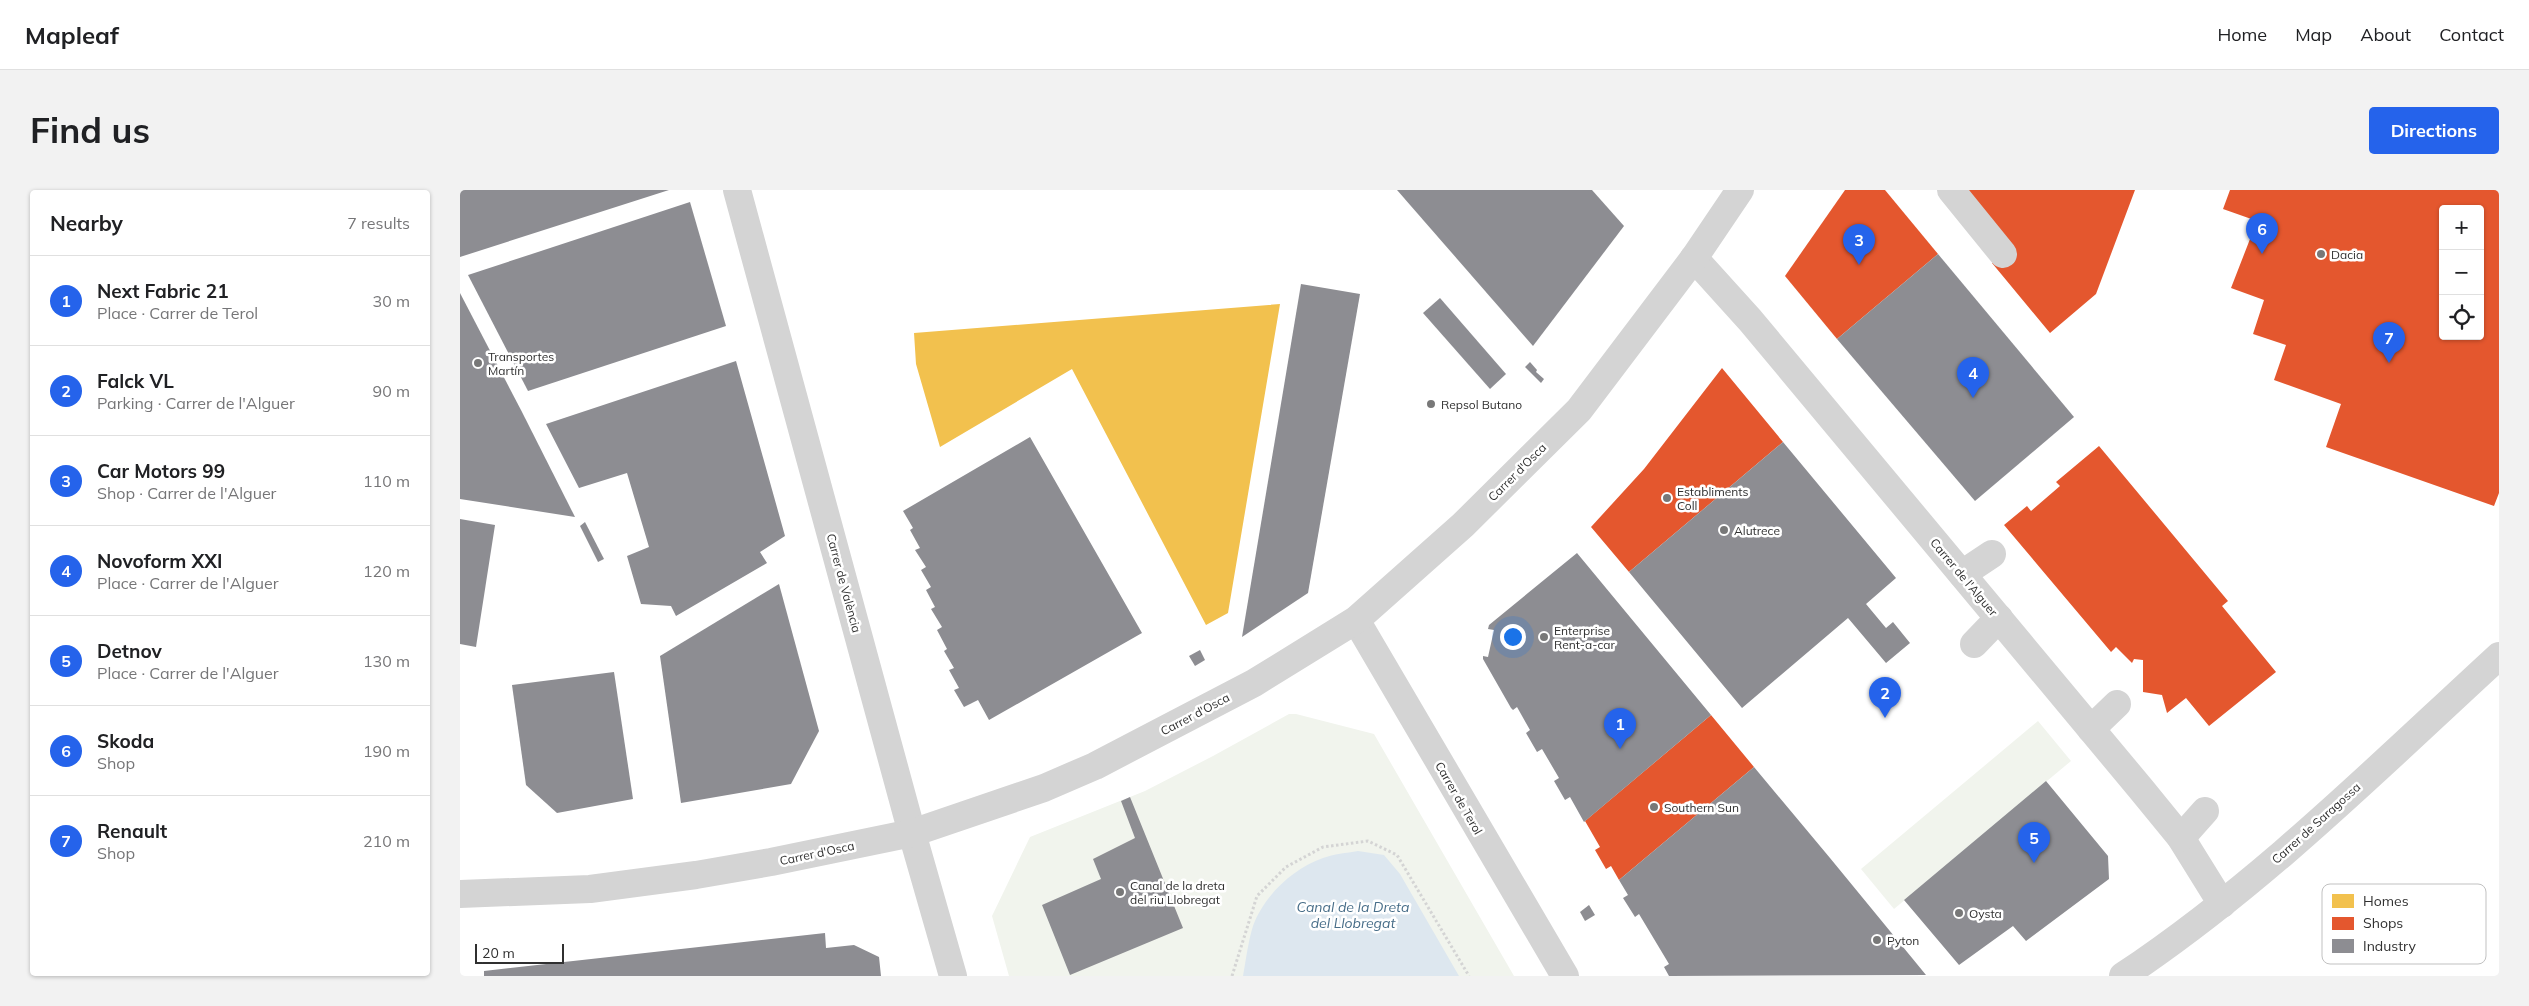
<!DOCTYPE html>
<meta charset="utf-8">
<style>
:root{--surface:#fff;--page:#f2f2f2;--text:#202124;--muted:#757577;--line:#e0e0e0;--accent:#2563eb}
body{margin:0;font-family:Mulish,sans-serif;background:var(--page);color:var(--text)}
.controls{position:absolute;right:15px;top:15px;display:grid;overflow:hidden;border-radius:5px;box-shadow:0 1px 4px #0004}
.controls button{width:45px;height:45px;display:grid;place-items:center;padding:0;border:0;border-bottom:1px solid var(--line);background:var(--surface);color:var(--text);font:25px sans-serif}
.scale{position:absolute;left:15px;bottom:12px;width:89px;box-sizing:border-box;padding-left:5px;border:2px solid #303030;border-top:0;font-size:14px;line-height:18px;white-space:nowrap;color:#303030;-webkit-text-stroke:4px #fff;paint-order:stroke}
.you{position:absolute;left:1052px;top:446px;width:18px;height:18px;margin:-12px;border:4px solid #fff;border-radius:50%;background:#1a73e8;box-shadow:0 0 0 8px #1a73e833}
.badge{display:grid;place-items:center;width:32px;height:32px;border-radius:50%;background:var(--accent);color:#fff;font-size:16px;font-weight:700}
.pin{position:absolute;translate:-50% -41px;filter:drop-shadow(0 1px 2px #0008)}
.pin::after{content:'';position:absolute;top:26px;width:18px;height:15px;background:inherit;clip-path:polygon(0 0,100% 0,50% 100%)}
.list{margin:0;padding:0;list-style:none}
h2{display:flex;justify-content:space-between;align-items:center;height:65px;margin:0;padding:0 20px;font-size:21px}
h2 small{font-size:16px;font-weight:400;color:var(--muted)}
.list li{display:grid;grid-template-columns:32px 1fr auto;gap:15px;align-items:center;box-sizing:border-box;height:90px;padding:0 20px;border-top:1px solid var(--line)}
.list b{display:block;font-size:19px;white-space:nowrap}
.list p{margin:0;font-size:16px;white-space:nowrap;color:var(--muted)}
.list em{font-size:16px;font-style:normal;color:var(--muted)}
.icon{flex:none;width:28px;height:28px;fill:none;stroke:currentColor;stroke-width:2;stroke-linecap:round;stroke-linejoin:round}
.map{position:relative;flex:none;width:2039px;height:786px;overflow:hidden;border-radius:5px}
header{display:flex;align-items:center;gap:30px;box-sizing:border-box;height:70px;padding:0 25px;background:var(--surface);border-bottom:1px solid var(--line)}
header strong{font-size:24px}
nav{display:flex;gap:28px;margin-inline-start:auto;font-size:18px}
.intro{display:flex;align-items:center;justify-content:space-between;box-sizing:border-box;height:120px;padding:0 30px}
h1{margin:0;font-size:35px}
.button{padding:12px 22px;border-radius:5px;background:var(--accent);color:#fff;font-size:18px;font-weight:700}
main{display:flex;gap:30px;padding:0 30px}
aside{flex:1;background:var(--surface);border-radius:5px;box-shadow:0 1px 4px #0004}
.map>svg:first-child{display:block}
.green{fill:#f1f4ed}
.water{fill:#dde7ef}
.homes{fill:#f2c14e}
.shops{fill:#e4572e;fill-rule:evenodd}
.industry{fill:#8d8d92}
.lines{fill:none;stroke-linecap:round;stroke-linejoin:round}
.path{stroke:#d4d4d4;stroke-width:3;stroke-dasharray:2.5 2.5;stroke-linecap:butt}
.minor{stroke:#d4d4d4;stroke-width:28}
.poi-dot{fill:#787878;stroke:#fff;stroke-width:2}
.labels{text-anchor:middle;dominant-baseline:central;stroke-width:5;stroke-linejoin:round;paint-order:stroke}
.poi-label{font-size:12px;fill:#303030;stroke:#fff;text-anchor:start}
.street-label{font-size:12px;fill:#303030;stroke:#fff}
.water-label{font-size:14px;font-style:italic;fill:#476d88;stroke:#fff}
.key{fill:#fff;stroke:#c1c1c1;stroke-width:1}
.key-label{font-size:14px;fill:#303030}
</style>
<header>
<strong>Mapleaf</strong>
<nav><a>Home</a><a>Map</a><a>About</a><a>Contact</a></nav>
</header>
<div class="intro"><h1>Find us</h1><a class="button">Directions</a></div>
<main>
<aside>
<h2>Nearby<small>7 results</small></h2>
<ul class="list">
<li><span class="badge">1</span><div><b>Next Fabric 21</b><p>Place · Carrer de Terol</p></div><em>30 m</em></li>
<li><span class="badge">2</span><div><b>Falck VL</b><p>Parking · Carrer de l'Alguer</p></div><em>90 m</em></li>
<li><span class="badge">3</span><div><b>Car Motors 99</b><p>Shop · Carrer de l'Alguer</p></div><em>110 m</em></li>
<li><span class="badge">4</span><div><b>Novoform XXI</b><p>Place · Carrer de l'Alguer</p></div><em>120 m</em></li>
<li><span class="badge">5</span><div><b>Detnov</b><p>Place · Carrer de l'Alguer</p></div><em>130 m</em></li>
<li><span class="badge">6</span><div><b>Skoda</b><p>Shop</p></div><em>190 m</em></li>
<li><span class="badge">7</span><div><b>Renault</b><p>Shop</p></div><em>210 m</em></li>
</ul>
</aside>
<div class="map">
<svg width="2039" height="786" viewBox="0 0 2039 786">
<rect width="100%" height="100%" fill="#fff"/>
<g class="green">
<polygon points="829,524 836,524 914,544 1054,786 549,786 532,726 570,647 685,601 753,566"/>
<polygon points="1578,531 1611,571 1434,719 1401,679"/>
</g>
<path class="water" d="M898,661L924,665L940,684L999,786H783C786,770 788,752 793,736C804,706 832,679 863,668C874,664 886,663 898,661Z"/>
<polygon class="homes" points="820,114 768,423 746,435 612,179 480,257 456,174 454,143"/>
<g class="shops">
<polygon points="1385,0 1425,0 1478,64 1377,149 1325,86"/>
<polygon points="1501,0 1675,0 1636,104 1590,143 1532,73 1550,59"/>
<path d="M1770,0H2039V303L2034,316L1866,257L1881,214L1814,190L1826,155L1793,144L1804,110L1771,98L1797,31L1763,19ZM1983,19H2020V146H1983Z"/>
<polygon points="1262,178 1323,252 1169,382 1131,337 1184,279"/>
<polygon points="1639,256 1768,411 1762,416 1816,482 1749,536 1726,508 1707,523 1702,505 1683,502 1683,470 1674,469 1672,473 1656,457 1651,462 1544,335 1567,316 1571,321 1600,296 1596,292"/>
<polygon points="1251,525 1294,577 1159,690 1151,676 1146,679 1135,660 1140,657 1125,631"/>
</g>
<g class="industry">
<polygon points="0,0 209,0 0,67"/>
<polygon points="937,0 1132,0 1164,36 1073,156"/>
<polygon points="230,12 266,136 68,201 8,85"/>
<polygon points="1478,64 1614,227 1515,311 1377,149"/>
<polygon points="841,94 900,104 848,403 782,447"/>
<polygon points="0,103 62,222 115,327 0,309"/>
<polygon points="980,108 1046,184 1030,199 963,123"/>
<polygon points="276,171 325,346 300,362 307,373 216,426 211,416 181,414 167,366 189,357 167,283 119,298 86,234"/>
<polygon points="1070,172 1077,180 1076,182 1084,189 1081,193 1065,177"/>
<polygon points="570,247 682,443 529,530 518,510 504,517 494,500 499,498 489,480 494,478 484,461 487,459 477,440 482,437 471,419 475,417 466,400 471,397 461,380 466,377 455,360 460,358 450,340 453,338 443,321"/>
<polygon points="1323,252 1436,388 1406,414 1426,438 1433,432 1450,453 1426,473 1388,428 1282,518 1169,382"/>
<polygon points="0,329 35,335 16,457 0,454"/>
<polygon points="125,332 144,369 138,372 120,336"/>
<polygon points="1117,363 1251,525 1124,632 1110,607 1105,610 1094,591 1099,588 1082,559 1077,562 1066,543 1070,540 1057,517 1053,520 1051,518 1023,469 1023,466 1028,467 1034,440 1028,439 1029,435"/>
<polygon points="319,394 359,541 331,594 221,613 200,466"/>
<polygon points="740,460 745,470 735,476 729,466"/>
<polygon points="154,482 173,609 97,623 66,595 52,495"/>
<polygon points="1294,577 1370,668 1466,785 1209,786 1204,777 1209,774 1179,724 1175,727 1163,708 1168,705 1159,690"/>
<polygon points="1586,591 1648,666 1649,689 1566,751 1553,736 1499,775 1444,710"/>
<polygon points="670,607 723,738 610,785 582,715 641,689 633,669 675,648 661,611"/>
<polygon points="1129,715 1135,725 1125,731 1120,722"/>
<polygon points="365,743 366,758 394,755 419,767 421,786 24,786 24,781"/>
</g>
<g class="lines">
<polyline class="path" points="772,786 797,706 826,677 863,657 908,651 937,665 1009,786"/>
<g class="minor">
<polyline points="277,0 452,643 493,786"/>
<polyline points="1491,0 1543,64"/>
<polyline points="1234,68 1290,130 1681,599 1721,648 1762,714"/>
<polyline points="1502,384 1532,364"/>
<polyline points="896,430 1105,786"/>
<polyline points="1514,454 1539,428"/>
<polyline points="1631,539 1657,514"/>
<polyline points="1721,648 1745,621"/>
<polyline points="0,704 130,699 236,685 311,672 452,643 584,598 635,576 794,493 896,430 1003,335 1119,220 1234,68 1280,0"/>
<path d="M1663,786C1800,695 1918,577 2039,466"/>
</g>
</g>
<g class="poi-dot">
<circle cx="1861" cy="64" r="5"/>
<circle cx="18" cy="173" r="5"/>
<circle cx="971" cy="214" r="5"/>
<circle cx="1207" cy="308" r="5"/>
<circle cx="1264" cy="340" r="5"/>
<circle cx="1084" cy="447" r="5"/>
<circle cx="1194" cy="617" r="5"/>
<circle cx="660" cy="702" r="5"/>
<circle cx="1499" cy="723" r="5"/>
<circle cx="1417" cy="750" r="5"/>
</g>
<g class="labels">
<g class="poi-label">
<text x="1871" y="64">Dacia</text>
<text x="28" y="166">Transportes<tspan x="28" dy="14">Martín</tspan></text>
<text x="981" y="214">Repsol Butano</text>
<text x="1217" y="301">Establiments<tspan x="1217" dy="14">Coll</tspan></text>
<text x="1274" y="340">Alutrece</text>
<text x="1094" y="440">Enterprise<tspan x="1094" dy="14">Rent-a-car</tspan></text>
<text x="1204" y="617">Southern Sun</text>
<text x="670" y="695">Canal de la dreta<tspan x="670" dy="14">del riu Llobregat</tspan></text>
<text x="1509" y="723">Oysta</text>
<text x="1427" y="750">Pyton</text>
</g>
<g class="street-label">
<text transform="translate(1057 282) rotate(-45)">Carrer d'Osca</text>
<text transform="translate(1504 387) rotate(50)">Carrer de l'Alguer</text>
<text transform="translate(384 393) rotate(75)">Carrer de València</text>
<text transform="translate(735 524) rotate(-28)">Carrer d'Osca</text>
<text transform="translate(999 608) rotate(60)">Carrer de Terol</text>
<text transform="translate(1856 633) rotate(-42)">Carrer de Saragossa</text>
<text transform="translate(357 663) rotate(-12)">Carrer d'Osca</text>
</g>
<g class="water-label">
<text x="893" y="717">Canal de la Dreta<tspan x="893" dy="16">del Llobregat</tspan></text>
</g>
</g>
<rect x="1862" y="694" width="164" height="80" rx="8" class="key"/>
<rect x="1872" y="704" width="22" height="14" fill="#f2c14e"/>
<rect x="1872" y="727" width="22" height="13" fill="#e4572e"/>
<rect x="1872" y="749" width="22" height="14" fill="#8d8d92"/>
<g class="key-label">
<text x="1903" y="716">Homes</text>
<text x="1903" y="738">Shops</text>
<text x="1903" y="761">Industry</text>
</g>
</svg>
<div class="controls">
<button>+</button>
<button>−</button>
<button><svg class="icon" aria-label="locate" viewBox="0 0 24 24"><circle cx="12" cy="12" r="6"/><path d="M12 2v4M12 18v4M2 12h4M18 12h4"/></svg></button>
</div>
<div class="scale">20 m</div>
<div class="you"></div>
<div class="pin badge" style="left:1160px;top:559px">1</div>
<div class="pin badge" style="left:1425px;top:528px">2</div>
<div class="pin badge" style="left:1399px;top:75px">3</div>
<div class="pin badge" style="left:1513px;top:208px">4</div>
<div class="pin badge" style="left:1574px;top:673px">5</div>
<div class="pin badge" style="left:1802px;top:64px">6</div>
<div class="pin badge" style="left:1929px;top:173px">7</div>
</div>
</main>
